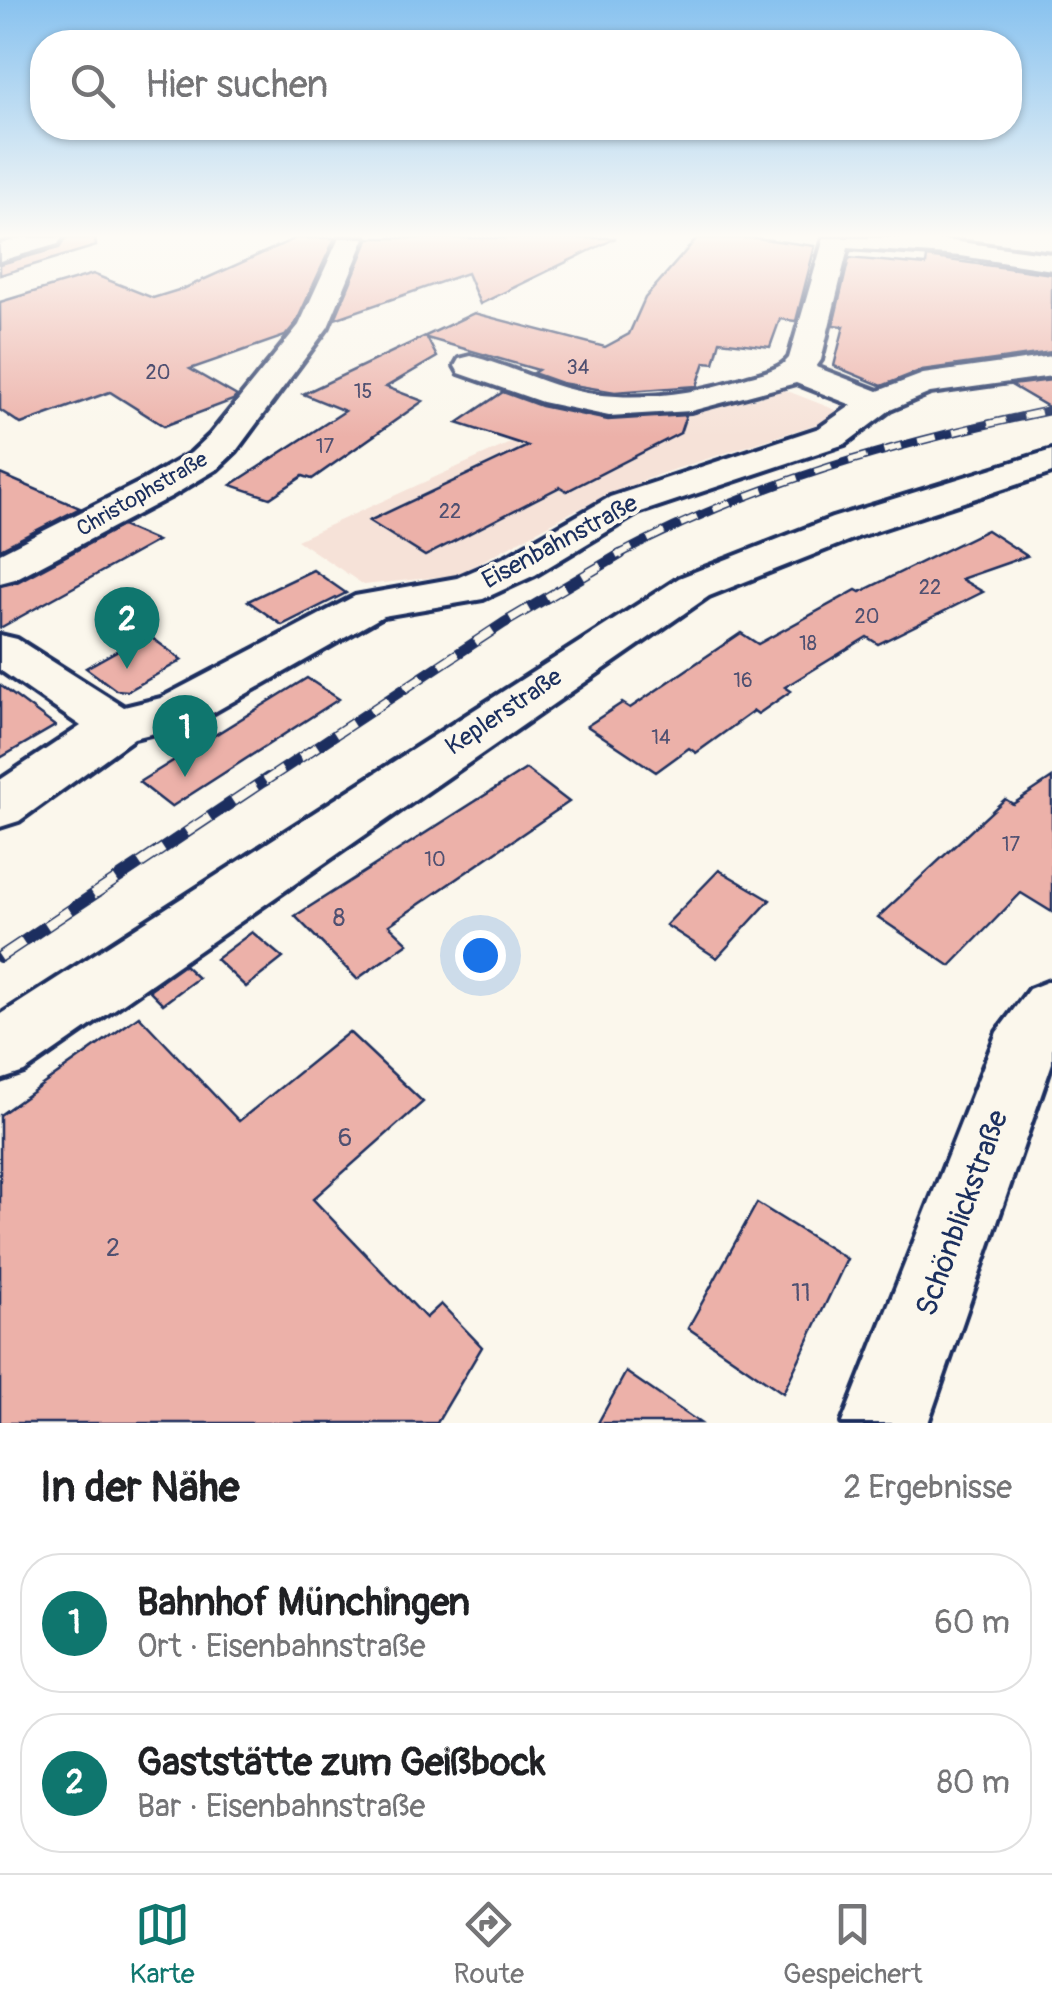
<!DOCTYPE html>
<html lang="de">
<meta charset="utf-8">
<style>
:root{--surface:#fff;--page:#f2f2f2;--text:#202124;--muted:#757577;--line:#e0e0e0;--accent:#0f766e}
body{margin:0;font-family:Pangolin,sans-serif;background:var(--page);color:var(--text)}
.you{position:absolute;left:480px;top:955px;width:35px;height:35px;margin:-25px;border:8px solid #fff;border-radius:50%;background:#1a73e8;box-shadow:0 0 0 15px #1a73e833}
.badge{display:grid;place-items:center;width:65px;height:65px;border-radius:50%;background:var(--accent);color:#fff;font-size:32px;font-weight:700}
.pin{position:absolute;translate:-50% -82px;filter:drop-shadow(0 2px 5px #0008)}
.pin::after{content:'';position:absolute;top:52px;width:35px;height:30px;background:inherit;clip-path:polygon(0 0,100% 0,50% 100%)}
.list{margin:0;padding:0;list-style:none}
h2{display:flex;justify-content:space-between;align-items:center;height:130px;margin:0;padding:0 40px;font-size:42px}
h2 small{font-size:32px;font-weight:400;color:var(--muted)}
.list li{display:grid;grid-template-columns:65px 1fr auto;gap:30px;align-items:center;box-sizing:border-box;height:140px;margin:0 20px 20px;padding:0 20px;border:2px solid var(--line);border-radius:40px}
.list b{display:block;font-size:38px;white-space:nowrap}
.list p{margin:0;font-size:32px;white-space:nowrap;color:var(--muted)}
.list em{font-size:32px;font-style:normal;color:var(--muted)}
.icon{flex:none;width:55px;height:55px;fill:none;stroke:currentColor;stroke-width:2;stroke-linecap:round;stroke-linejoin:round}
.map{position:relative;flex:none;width:1052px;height:1423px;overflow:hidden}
.search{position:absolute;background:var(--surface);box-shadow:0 2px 8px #0004;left:30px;right:30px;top:30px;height:110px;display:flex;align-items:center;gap:25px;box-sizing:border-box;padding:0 35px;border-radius:40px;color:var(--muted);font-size:38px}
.sheet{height:450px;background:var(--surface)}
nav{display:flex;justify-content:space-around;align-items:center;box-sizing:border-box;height:140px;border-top:2px solid var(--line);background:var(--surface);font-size:28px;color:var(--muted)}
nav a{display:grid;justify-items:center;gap:5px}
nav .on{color:var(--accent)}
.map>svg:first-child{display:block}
.built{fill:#f6e2d8}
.building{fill:#ecb1a9;stroke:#1b2f5e;stroke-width:2.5}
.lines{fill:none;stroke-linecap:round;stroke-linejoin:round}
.minor-casing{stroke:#1b2f5e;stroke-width:8}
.minor{fill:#fbf7ec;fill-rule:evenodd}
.rail-far2-casing{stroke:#1b2f5e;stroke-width:9}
.rail-far1-casing{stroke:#1b2f5e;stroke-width:11}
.rail-casing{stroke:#1b2f5e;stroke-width:12}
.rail-far2{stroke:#fbf7ec;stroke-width:6;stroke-dasharray:18;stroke-linecap:butt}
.rail-far1{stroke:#fbf7ec;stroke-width:8;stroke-dasharray:21;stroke-linecap:butt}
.rail{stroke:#fbf7ec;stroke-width:9;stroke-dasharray:28;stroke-linecap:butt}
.labels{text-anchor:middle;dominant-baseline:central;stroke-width:8;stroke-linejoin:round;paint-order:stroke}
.number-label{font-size:20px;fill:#4f5071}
.far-street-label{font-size:22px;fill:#1b2f5e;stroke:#fbf7ec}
.street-label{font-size:25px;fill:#1b2f5e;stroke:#fbf7ec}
.near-number-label{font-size:25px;fill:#4f5071}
.near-street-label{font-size:30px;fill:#1b2f5e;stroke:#fbf7ec}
</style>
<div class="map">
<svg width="1052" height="1423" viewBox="0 0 1052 1423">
<rect width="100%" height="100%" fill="#fbf7ec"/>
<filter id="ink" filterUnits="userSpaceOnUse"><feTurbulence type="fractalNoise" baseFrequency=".01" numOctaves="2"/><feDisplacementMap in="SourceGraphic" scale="20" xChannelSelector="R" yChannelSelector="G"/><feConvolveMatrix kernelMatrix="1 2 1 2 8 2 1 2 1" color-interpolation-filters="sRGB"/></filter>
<g filter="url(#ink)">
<polygon class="built" points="780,388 841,412 823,422 657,475 572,512 457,575 364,585 297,540 585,409 662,410 758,398"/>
<g class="building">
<polygon points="66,238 95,238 96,246 0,275 0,264 59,248"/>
<polygon points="296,238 335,238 296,323 285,336 190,369 237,396 233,400 164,426 110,392 21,424 0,410 0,302 93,274 153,298 185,288"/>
<polygon points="369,238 616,238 480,304 467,273 335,319"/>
<polygon points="697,238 756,238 815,246 796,321 780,319 770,347 720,341 714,363 705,362 697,386 615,392 561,383 533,373 538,370 427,338 437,357 386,387 423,401 312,479 303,476 270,498 231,485 345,411 303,394 474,313 605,347 629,334 645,298"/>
<polygon points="927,257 1052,274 1052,352 922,370 882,386 834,366 844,326 833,325 849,258 926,265"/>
<polygon points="1052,380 1052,409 1011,385"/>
<polygon points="503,392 541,406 608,420 686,415 680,433 567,491 560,487 425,556 369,521 528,446 457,423"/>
<polygon points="0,474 80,508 0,549"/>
<polygon points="122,526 157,541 0,628 0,586 17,582"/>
<polygon points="987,530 1027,556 961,579 983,592 878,644 867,637 785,687 791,691 758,714 754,711 696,753 689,748 656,772 587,726 622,703 630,708 741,633 758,644 856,590 860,592"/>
<polygon points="313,570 346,593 282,625 248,601"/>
<polygon points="147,634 182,660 128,691 116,690 86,668"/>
<polygon points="307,678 339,699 171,807 139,782"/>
<polygon points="0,685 55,726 0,758"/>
<polygon points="526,769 569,802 389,925 408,943 357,979 295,916"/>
<polygon points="1052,778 1052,912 1021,893 950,966 878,917 1005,799 1013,804"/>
<polygon points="719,870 770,900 717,958 666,925"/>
<polygon points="252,932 283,958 246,987 216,959"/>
<polygon points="184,965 198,978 163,1004 149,990"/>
<polygon points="139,1016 239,1121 349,1032 423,1102 313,1199 426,1318 441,1304 482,1347 437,1423 0,1423 0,1115"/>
<polygon points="757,1203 847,1259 783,1393 688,1328"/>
<polygon points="626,1372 700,1423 598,1423"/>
</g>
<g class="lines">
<defs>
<g id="minor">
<polygon points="22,238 62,238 58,244 0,261 0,244"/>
<polygon points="339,238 365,238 328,327 236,451 217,469 172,496 15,579 0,583 0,553 144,480 191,453 210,435 299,325"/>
<path d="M824,238H929L1052,254V270L961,256L848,248L821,360L816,367L878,391L923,374L1052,356V376L930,393L890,410L845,444L638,513L535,575L483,599L383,616L195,723L134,738L19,821L0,827V780L81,726L0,670V635L17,639L124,707L161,698L355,596L457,578L505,557L610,497L819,428L852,405L796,383L691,411L609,416L542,402L459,373L455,366L459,359L471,356C506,365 538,381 573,390C627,403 689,395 741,379C756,374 779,371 789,358Z"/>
<polygon points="1052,450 1052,473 860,536 709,596 24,1072 0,1080 0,1015 679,578 832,518"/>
<polygon points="1052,980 1052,1063 928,1423 842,1423 997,1032 1029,989"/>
</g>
</defs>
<use href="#minor" class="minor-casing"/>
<use href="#minor" class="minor"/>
<defs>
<path id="rail-far2" d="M616,556C754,482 900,442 1052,410"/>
<polyline id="rail-far1" points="265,781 504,623 621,554"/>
<polyline id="rail" points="0,957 268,778"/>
</defs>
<use href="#rail-far2" class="rail-far2-casing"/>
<use href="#rail-far1" class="rail-far1-casing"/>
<use href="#rail" class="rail-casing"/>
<use href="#rail-far2" class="rail-far2"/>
<use href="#rail-far1" class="rail-far1"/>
<use href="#rail" class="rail"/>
</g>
</g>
<linearGradient id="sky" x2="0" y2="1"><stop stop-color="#88c2ef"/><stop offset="0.54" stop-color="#fdfbf6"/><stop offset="1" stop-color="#fdfbf6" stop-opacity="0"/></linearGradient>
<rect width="1052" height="437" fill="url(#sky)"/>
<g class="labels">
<g class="number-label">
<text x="578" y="367">34</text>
<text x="158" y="372">20</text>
<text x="363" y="391">15</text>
<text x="325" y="446">17</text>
<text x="450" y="511">22</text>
<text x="930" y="587">22</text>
<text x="867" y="616">20</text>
<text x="808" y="643">18</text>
<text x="743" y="680">16</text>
<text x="661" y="737">14</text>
<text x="1011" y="844">17</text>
<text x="435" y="859">10</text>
</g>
<g class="far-street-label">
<text transform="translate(142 494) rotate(-30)">Christophstraße</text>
</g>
<g class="street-label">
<text transform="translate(560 542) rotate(-28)">Eisenbahnstraße</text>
<text transform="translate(504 712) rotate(-34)">Keplerstraße</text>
</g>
<g class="near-number-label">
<text x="339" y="918">8</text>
<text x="345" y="1138">6</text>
<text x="113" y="1248">2</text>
<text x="801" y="1293">11</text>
</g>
<g class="near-street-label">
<text transform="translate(962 1213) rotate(-70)">Schönblickstraße</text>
</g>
</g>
</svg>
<div class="you"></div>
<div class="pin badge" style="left:185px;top:777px">1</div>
<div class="pin badge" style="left:127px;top:669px">2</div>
<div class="search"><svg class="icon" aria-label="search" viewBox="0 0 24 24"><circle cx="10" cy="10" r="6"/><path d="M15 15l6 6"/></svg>Hier suchen</div>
</div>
<section class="sheet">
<h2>In der Nähe<small>2 Ergebnisse</small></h2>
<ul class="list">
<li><span class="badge">1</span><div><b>Bahnhof Münchingen</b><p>Ort · Eisenbahnstraße</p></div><em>60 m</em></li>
<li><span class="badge">2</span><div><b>Gaststätte zum Geißbock</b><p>Bar · Eisenbahnstraße</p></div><em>80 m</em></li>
</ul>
</section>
<nav>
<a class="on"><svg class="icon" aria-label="map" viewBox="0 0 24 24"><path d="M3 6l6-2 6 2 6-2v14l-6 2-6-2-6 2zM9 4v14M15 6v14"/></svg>Karte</a>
<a><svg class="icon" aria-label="directions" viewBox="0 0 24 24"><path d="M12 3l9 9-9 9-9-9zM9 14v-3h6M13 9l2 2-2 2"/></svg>Route</a>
<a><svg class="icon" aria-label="saved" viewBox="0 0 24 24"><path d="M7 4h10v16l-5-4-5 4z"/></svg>Gespeichert</a>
</nav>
